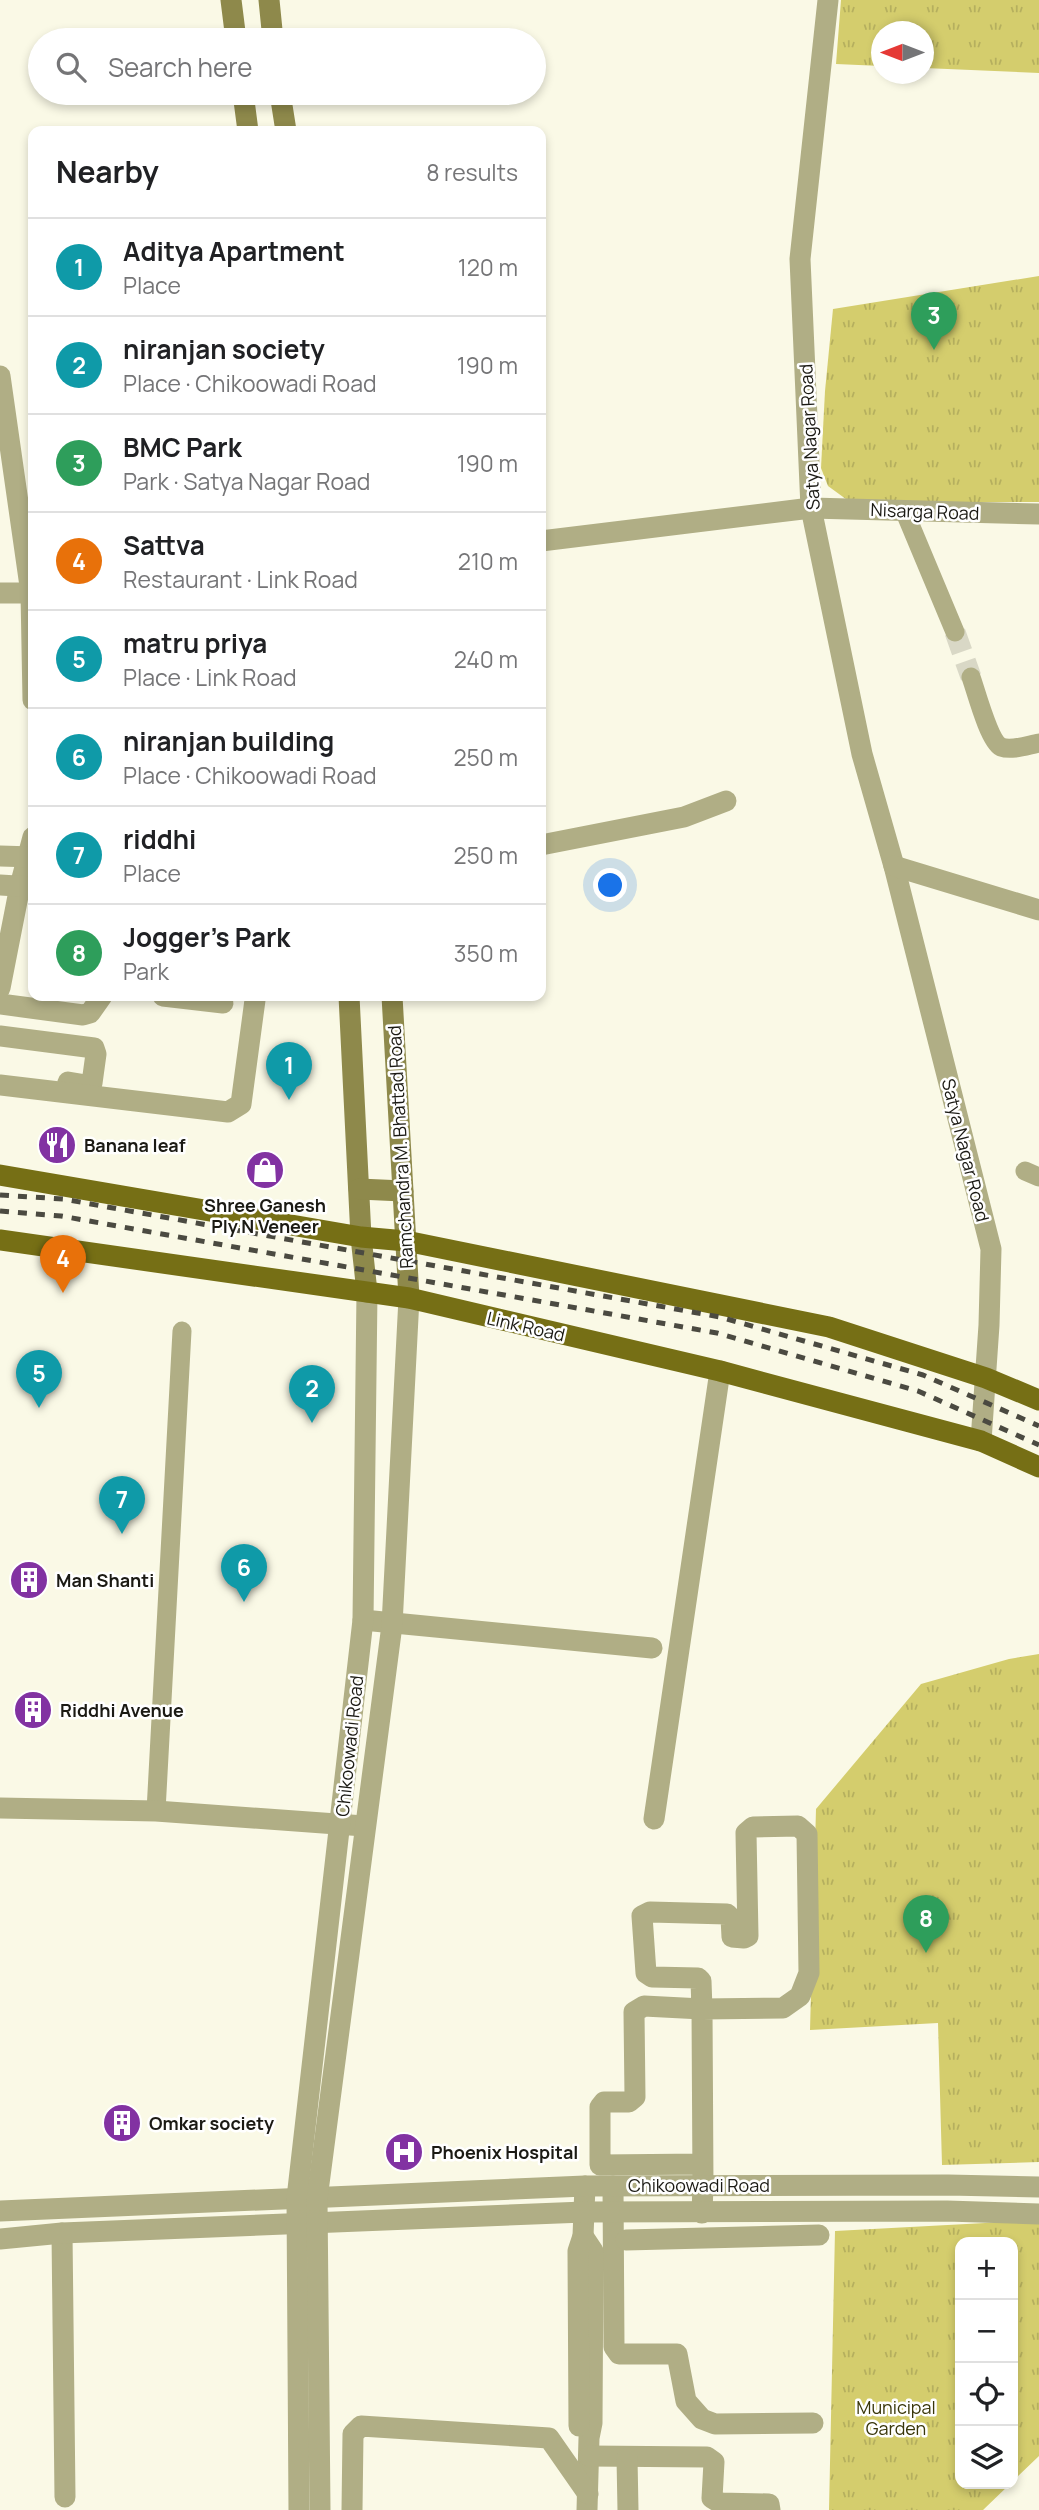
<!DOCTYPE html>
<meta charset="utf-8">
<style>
:root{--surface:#fff;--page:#f2f2f2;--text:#202124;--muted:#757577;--line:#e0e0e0;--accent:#8232a2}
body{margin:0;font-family:Manrope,sans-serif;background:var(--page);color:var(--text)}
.controls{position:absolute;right:21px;bottom:21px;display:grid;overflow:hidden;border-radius:14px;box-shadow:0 4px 10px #0003}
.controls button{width:63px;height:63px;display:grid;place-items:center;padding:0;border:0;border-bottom:2px solid var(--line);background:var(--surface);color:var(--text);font:35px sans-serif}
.compass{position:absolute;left:871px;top:21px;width:63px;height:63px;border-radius:50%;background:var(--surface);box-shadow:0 4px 10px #0003;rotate:270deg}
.you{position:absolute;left:611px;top:886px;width:24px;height:24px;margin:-18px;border:5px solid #fff;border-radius:50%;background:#1a73e8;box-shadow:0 0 0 10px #1a73e833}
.badge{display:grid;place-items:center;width:46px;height:46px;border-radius:50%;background:var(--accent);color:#fff;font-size:23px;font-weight:700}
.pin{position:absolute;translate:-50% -58px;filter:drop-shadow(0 2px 4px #0008)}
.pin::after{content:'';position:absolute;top:37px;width:24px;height:21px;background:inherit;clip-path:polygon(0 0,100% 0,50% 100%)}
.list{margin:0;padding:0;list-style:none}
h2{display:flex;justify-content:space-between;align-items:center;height:91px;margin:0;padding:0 28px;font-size:30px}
h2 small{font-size:23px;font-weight:400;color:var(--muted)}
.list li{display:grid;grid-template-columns:46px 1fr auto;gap:21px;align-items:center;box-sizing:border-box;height:98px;padding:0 28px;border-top:2px solid var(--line)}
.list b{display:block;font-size:26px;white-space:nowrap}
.list p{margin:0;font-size:23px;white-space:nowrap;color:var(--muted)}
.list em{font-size:23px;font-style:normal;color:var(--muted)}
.icon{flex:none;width:38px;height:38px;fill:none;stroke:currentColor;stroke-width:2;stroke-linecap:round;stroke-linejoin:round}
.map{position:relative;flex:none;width:1039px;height:2510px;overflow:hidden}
.search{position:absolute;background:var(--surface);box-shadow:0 4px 10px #0003;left:28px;top:28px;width:518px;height:77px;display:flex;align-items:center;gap:18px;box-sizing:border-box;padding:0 24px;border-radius:38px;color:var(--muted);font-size:26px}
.panel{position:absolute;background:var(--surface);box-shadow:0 4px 10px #0003;left:28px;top:126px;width:518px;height:875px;border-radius:14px}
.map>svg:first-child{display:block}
.grass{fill:url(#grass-tufts)}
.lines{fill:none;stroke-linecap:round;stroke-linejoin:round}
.minor-tunnel{stroke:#d9d8c6;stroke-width:21;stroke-dasharray:21 10;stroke-linecap:butt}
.pedestrian{stroke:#b0ae85;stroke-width:19}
.minor{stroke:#b0ae85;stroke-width:21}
.tertiary{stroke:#b0ae85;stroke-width:21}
.secondary{stroke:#8e894b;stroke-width:21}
.primary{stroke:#766f15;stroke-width:21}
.rail{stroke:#4b4a41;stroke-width:5;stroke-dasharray:9 9;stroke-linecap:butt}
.labels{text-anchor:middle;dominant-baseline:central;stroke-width:5;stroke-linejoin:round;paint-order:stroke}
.street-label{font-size:18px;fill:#1b1a14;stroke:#fff}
.poi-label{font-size:18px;font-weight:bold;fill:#1b1a14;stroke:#fff;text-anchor:start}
.park-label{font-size:18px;fill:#393609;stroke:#fff}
</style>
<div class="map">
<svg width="1039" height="2510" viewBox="0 0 1039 2510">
<defs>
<pattern id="grass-tufts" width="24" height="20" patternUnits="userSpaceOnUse" patternTransform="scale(1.75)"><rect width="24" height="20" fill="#d4cd6d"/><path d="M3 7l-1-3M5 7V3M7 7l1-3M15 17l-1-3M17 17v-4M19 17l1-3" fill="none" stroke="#b5af5e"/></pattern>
</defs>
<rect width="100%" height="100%" fill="#faf9e6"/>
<g class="grass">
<polygon points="841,0 1039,0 1039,73 924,68 923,32 881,32 881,66 836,64"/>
<polygon points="1039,276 1039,502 850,502 828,486 821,468 825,391 833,309"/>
<polygon points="1039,1654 1039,2162 942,2165 938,2023 810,2030 816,1809 921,1684 1009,1659"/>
<polygon points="1039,2220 1039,2456 1013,2481 1013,2242 960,2242 960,2484 1010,2484 983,2510 829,2510 835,2231"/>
</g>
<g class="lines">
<polyline class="minor-tunnel" points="955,632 971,677"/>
<g class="pedestrian">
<polyline points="904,510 955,632"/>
<path d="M971,677C976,691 989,741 1001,747C1012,751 1028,745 1039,743"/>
<polyline points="1025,1171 1039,1177"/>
<polyline points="156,1811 182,1331"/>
</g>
<g class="minor">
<polyline points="0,376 31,593 33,700"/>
<polyline points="541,541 811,508 1039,514"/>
<polyline points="0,593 33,593"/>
<polyline points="541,845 684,817 726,801"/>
<polyline points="0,988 20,886 33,837"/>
<polyline points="163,996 223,1003"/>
<polyline points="0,1004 83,1015 90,1013 102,996"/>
<polyline points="0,1036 94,1048 96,1054 92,1083 86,1085 68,1082"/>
<polyline points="0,1085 228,1112 241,1104 255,1000"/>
<polyline points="363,1620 652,1648"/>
<polyline points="0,1808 156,1811 364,1826"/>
<polyline points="654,1819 720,1371"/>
<polyline points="702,2164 600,2165 600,2107 604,2102 629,2102 635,2097 634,2012 644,2006 702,2009 701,1981 698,1978 652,1977 646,1973 642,1916 650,1912 727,1914 731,1918 732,1937 744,1938 748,1936 746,1833 753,1827 798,1826 807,1834 809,1973 800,1996 783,2008 702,2009 703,2185 702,2213"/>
<polyline points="613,2186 614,2347 619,2354 677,2354 686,2401 702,2419 715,2424 813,2423"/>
<polyline points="62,2233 65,2497"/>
<polyline points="583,2236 593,2251 592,2423 589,2438 587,2510"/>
<polyline points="626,2240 819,2235"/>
<polyline points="579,2426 578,2251 583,2236 585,2186"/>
<polyline points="589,2456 707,2457 714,2462 712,2498 720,2503 769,2504 770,2510"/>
<polyline points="627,2458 628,2510"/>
<polyline points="352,2510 353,2434 361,2426 549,2438 588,2494"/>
</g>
<g class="tertiary">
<polyline points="828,0 800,259 811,508 862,754 894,866 991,1249 989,1325 981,1441"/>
<polyline points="0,856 33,857"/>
<polyline points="894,866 1039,910"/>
<polyline points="0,885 33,887"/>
<polyline points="0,2211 585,2186 948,2185 1039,2187"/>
<polyline points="0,2239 62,2233 584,2212 947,2211 1039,2214"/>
<polyline points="299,2510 297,2198 363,1620 367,1292"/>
<polyline points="320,2510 317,2199 392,1625 409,1298"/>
</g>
<g class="secondary">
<polyline points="231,0 236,40"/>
<polyline points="269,0 273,40"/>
<polyline points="243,93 248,131"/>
<polyline points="280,93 286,131"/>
<polyline points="349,996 361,1237 367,1292"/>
<polyline points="392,996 409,1298"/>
<polyline points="359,1189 403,1191"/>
</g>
<g class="primary">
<polyline points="0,1175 361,1237 406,1241 829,1327 986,1378 1039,1400"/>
<polyline points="0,1240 409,1298 720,1371 981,1441 1039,1467"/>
</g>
<g class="rail">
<polyline points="0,1195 63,1199 720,1317 923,1375 1039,1426"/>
<polyline points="0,1211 61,1216 717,1333 918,1391 1039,1445"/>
</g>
</g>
<defs>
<symbol id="restaurant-disc" viewBox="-11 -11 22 22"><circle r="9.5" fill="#8232a2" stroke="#fff"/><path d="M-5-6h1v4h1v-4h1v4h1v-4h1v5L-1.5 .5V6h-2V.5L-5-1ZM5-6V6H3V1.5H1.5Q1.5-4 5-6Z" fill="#fff"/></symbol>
<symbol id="shop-disc" viewBox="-11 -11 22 22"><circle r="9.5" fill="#8232a2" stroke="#fff"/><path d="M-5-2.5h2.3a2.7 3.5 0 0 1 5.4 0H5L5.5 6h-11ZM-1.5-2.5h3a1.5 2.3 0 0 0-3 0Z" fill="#fff"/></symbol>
<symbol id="building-disc" viewBox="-11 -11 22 22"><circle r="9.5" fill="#8232a2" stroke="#fff"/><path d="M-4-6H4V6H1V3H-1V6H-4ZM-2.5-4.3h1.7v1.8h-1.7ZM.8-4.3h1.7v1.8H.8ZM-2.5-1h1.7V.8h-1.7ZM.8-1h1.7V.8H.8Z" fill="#fff"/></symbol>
<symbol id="hospital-disc" viewBox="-11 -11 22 22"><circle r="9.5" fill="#8232a2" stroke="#fff"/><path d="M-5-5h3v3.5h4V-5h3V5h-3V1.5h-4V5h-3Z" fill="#fff"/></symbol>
</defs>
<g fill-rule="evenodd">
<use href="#restaurant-disc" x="35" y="1123" width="44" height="44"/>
<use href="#shop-disc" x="243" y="1148" width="44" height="44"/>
<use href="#building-disc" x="7" y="1558" width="44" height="44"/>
<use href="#building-disc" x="11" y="1688" width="44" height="44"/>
<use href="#building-disc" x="100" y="2101" width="44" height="44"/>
<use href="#hospital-disc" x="382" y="2130" width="44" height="44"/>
</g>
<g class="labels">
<g class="street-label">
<text transform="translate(809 437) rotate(-93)">Satya Nagar Road</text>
<text transform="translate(925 511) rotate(2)">Nisarga Road</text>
<text transform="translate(400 1147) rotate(-93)">Ramchandra M. Bhattad Road</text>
<text transform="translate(966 1150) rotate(76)">Satya Nagar Road</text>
<text transform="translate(526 1326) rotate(13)">Link Road</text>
<text transform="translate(349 1746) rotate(-84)">Chikoowadi Road</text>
<text x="699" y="2185">Chikoowadi Road</text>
</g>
<g class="poi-label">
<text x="84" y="1145">Banana leaf</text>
<text x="265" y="1205" text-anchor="middle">Shree Ganesh<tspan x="265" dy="21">Ply N Veneer</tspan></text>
<text x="56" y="1580">Man Shanti</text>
<text x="60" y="1710">Riddhi Avenue</text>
<text x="149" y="2123">Omkar society</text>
<text x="431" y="2152">Phoenix Hospital</text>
</g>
<g class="park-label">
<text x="896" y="2407">Municipal<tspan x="896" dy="21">Garden</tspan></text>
</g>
</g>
</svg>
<div class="controls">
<button>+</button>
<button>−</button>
<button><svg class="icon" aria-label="locate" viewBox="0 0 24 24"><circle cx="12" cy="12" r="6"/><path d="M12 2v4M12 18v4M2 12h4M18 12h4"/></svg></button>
<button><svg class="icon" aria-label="layers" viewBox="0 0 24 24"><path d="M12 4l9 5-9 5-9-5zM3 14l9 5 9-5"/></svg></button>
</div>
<svg class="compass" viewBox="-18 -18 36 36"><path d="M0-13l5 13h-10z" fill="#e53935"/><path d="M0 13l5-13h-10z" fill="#757577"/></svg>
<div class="you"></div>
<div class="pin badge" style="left:289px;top:1100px;background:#0f9aa8">1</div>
<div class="pin badge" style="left:312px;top:1423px;background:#0f9aa8">2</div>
<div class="pin badge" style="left:934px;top:350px;background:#2e9e5b">3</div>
<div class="pin badge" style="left:63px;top:1293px;background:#e8710a">4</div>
<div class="pin badge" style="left:39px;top:1408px;background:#0f9aa8">5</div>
<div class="pin badge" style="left:244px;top:1602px;background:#0f9aa8">6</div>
<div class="pin badge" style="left:122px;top:1534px;background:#0f9aa8">7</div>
<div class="pin badge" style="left:926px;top:1953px;background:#2e9e5b">8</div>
<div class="search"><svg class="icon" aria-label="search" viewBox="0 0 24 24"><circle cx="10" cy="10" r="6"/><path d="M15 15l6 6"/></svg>Search here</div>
<section class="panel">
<h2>Nearby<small>8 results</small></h2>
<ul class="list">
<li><span class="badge" style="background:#0f9aa8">1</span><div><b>Aditya Apartment</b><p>Place</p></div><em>120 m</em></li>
<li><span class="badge" style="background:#0f9aa8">2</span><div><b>niranjan society</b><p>Place · Chikoowadi Road</p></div><em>190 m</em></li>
<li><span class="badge" style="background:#2e9e5b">3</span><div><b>BMC Park</b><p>Park · Satya Nagar Road</p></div><em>190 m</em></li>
<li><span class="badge" style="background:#e8710a">4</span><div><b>Sattva</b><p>Restaurant · Link Road</p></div><em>210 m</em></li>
<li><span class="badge" style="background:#0f9aa8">5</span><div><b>matru priya</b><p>Place · Link Road</p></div><em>240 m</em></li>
<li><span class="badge" style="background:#0f9aa8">6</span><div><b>niranjan building</b><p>Place · Chikoowadi Road</p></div><em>250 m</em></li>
<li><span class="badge" style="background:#0f9aa8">7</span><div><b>riddhi</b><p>Place</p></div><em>250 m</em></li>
<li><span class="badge" style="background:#2e9e5b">8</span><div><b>Jogger's Park</b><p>Park</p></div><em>350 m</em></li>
</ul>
</section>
</div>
